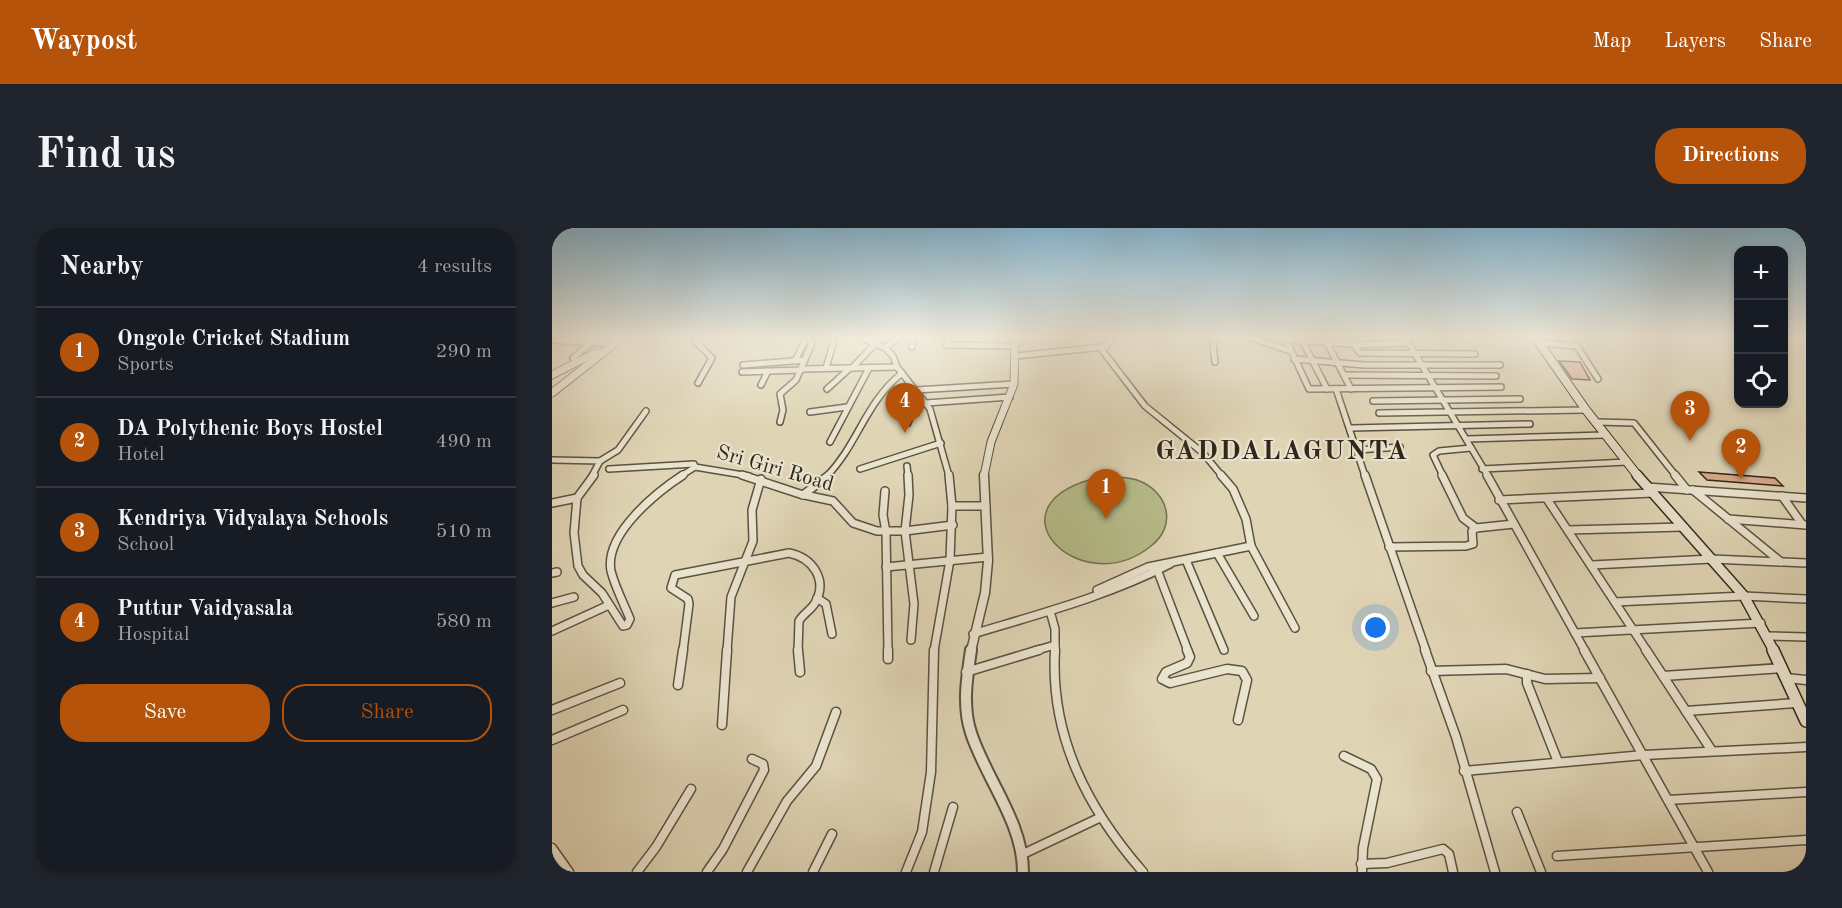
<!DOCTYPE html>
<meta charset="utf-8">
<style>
:root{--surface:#171b24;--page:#20242c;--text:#f1f3f6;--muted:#9ea1a6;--line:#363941;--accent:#b45309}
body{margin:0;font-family:"Old Standard TT",serif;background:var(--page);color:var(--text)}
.controls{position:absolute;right:18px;top:18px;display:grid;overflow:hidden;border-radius:12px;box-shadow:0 3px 9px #0003}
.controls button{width:54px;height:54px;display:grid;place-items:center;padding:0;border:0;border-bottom:2px solid var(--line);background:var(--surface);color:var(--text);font:30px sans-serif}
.you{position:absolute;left:824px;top:400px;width:21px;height:21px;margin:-15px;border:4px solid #fff;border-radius:50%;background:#1a73e8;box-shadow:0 0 0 9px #1a73e833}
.badge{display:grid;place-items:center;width:39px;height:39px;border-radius:50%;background:var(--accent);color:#fff;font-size:20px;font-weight:700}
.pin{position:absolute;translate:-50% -50px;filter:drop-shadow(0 2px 3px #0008)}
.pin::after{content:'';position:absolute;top:32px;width:21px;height:18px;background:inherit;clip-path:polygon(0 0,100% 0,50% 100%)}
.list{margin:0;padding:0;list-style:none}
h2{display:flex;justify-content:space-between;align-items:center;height:78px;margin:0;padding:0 24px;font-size:26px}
h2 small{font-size:20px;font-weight:400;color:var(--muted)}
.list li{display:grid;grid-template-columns:39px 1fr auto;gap:18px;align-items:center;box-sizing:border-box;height:90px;padding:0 24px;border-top:2px solid var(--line)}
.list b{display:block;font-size:22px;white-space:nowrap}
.list p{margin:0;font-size:20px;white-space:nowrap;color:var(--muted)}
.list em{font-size:20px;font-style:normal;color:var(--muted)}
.actions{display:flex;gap:12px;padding:18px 24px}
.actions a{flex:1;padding:14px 0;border:2px solid var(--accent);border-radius:24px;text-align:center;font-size:21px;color:var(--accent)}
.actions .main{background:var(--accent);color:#fff}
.icon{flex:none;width:33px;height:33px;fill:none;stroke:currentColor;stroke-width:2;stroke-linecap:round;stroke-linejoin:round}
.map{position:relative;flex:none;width:1254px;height:644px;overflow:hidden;border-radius:24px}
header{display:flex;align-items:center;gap:36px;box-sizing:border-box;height:84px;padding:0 30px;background:var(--accent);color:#fff}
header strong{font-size:28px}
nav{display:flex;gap:33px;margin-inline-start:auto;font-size:21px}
.intro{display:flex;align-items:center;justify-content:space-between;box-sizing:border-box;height:144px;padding:0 36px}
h1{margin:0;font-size:42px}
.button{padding:15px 27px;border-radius:24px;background:var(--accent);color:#fff;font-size:21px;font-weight:700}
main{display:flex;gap:36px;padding:0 36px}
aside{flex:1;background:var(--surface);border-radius:24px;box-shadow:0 3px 9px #0003}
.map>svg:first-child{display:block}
.green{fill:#b6bc8a;stroke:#727253;stroke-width:1.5}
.building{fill:#daa88a;stroke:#2f271c;stroke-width:1.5}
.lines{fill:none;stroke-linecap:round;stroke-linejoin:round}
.minor-far2-casing{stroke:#5b5242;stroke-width:8}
.minor-far1-casing{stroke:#5b5242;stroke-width:10}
.minor-casing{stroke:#5b5242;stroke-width:11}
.tertiary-far2-casing{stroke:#5b5242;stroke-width:9}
.tertiary-far1-casing{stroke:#5b5242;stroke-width:11}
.tertiary-casing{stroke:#5b5242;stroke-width:14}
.secondary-far2-casing{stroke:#2f271c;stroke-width:10}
.secondary-far1-casing{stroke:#2f271c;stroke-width:12}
.secondary-casing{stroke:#2f271c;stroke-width:14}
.minor-far2{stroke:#eae3ce;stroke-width:5}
.minor-far1{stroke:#eae3ce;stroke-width:7}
.minor{stroke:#eae3ce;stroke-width:8}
.tertiary-far2{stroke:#eae3ce;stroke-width:7}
.tertiary-far1{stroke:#eae3ce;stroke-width:8}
.tertiary{stroke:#eae3ce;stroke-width:10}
.secondary-far2{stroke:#eae3ce;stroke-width:8}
.secondary-far1{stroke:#eae3ce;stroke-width:9}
.secondary{stroke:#eae3ce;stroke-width:11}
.labels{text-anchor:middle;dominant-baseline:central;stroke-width:4.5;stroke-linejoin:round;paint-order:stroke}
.street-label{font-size:21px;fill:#2f271c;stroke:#eae3ce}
.district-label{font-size:27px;font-weight:bold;letter-spacing:1.5px;fill:#2f271c;stroke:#eae3ce}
</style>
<header>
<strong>Waypost</strong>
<nav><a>Map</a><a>Layers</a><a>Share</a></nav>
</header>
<div class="intro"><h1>Find us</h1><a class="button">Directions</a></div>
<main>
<aside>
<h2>Nearby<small>4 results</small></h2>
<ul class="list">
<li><span class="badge">1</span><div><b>Ongole Cricket Stadium</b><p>Sports</p></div><em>290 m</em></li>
<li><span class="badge">2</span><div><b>DA Polythenic Boys Hostel</b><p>Hotel</p></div><em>490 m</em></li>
<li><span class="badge">3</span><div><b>Kendriya Vidyalaya Schools</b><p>School</p></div><em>510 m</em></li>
<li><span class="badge">4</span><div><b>Puttur Vaidyasala</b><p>Hospital</p></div><em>580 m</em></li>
</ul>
<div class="actions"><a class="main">Save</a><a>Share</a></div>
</aside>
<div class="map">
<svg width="1254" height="644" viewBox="0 0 1254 644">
<rect width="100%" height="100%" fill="#dfd4b4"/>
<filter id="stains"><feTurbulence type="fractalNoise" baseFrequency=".00333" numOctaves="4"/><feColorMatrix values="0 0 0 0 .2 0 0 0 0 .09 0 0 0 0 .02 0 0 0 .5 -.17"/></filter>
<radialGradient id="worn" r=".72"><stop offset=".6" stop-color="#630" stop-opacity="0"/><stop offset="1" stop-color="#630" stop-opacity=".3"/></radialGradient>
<path class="green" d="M549,249C561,249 573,248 585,252C616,263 626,297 599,318C528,376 429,275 549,249Z"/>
<g class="building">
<polygon points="1007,133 1028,134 1038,152 1020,151"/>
<polygon points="1147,244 1223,250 1231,258 1155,252"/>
</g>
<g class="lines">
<defs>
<g id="minor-far2">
<polyline points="144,109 142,112 160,130 146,155"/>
<polyline points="308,109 333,120 341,128 345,139 378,181 397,248"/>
<polyline points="398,109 394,117 462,118"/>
<polyline points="563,109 550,122 593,178 651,225 670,248"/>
<polyline points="697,109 738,123"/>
<polyline points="733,109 757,161 949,159"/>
<polyline points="772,109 799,161"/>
<polyline points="796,109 808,125 923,126"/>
<polyline points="853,109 936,248"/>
<polyline points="749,110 775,161"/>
<polyline points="0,112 61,116"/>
<polyline points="734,112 801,116"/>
<polyline points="987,115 1025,118 1046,151"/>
<polyline points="802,117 857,115"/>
<polyline points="360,119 362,109"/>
<polyline points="333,120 347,109"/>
<polyline points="463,128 551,119"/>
<polyline points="21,130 46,109"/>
<polyline points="742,131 812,137 948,137"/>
<polyline points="243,133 255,109"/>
<polyline points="663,134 661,117 666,109"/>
<polyline points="191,137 253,132"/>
<polyline points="274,140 283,109"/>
<polyline points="300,140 324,115"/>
<polyline points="250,141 345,139"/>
<polyline points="190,144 250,142"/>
<polyline points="793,147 944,148"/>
<polyline points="209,157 216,143"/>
<polyline points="275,161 297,141"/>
<polyline points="784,161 813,248"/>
<polyline points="364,162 462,156"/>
<polyline points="821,173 968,171"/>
<polyline points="374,175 458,169"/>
<polyline points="258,184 295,179"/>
<polyline points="827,185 1034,182"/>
<polyline points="228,194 231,182 228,166 244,152 260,115 255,109"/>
<polyline points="1045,194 1082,195 1124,248"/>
<polyline points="356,195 367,165"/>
<polyline points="799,200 978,196"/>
<polyline points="915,211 1053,207"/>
<polyline points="278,214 317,140"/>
<polyline points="805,222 848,219"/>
<polyline points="0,232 48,233 40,248"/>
<polyline points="48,233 66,222 94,183"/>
<polyline points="355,238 356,248"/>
<polyline points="57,241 142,236 143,239"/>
<polyline points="308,241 389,215"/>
<polyline points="930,241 1075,234"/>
<polyline points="129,248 143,239 197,248"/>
<path d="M275,248C306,216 313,175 350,145"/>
<polyline points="891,248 881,227 887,223 919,220"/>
</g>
<g id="minor-far1">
<path d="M42,247L25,270L22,305L26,338L31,347L50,365L71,398L75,397L78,391C72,376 63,359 59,343C52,306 105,264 131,247"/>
<polyline points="190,247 248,266 281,273 301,295 325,303 353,303 401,297"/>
<polyline points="356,247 357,267 353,303 362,376 359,412"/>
<polyline points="669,247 681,261 694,291 699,318 743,400"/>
<polyline points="813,247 874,423"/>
<polyline points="890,247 911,290 924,300"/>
<polyline points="935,247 1033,423"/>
<polyline points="1123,247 1135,262"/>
<polyline points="1095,259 1254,270"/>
<polyline points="1141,262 1229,334"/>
<polyline points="333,263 331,287 334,304 336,423"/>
<polyline points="251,267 277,247"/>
<polyline points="1230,268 1250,296"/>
<polyline points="995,271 1095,423"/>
<polyline points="947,272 1101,265"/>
<polyline points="0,275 25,270"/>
<polyline points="400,278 434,278"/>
<polyline points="1176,291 1254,297"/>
<polyline points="1016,302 1131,299"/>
<polyline points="837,319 914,318 921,316 920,303 924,300 962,296"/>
<polyline points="665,325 702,388"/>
<polyline points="634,332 672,422"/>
<polyline points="1040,337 1160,331 1254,335"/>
<polyline points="334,339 436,329"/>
<polyline points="606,344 636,423"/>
<polyline points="0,345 5,344"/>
<polyline points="545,362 596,339 699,318"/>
<polyline points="265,370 274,376 280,406"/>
<polyline points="1063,374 1192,368 1254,371"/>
<polyline points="0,375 22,369"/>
<polyline points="498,383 503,401 503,423"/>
<polyline points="0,403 57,377"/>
<polyline points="1023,405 1209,395"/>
<path d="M421,406C487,386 556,368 618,336"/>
<polyline points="1215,408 1254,409"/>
<path d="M131,423L137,376L136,371L119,360L123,347L237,325C261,330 276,352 263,375C259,382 251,386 247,393L246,423"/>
<polyline points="175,423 179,369 201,313 200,282 209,251"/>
<polyline points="382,423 398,332 400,278 397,247"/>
<polyline points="482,423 503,417"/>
</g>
<g id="minor">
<polyline points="246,422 248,444"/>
<polyline points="336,422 336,431"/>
<path d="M503,422C498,508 535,580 591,644"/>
<polyline points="635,422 638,429 635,435 614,444 610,451 618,455 675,441 690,443 695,452 686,492"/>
<polyline points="873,422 904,509 943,644"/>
<polyline points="1032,422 1156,644"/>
<polyline points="1094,422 1160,523"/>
<polyline points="879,443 954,441 993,451 1048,450"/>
<polyline points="414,444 487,422"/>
<polyline points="975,446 975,455 1006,534"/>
<polyline points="1111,448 1230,440"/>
<polyline points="1234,450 1254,452"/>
<polyline points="126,457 131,422"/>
<polyline points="0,482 68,455"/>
<polyline points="1134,483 1244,475"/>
<polyline points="170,497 175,422"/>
<polyline points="0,512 71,482"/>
<polyline points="792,528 819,541 825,551 811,620 810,644"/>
<polyline points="912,543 1092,527 1254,519"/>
<polyline points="1116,572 1254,564"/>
<polyline points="965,584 989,644"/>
<polyline points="0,620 17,644"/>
<polyline points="471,626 547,590"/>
<polyline points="1005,628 1254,612"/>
<polyline points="809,636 835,635 891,621 897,626 901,644"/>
<polyline points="85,644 104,619 139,561"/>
<polyline points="155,644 171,621 212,542 211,536 200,531"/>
<polyline points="195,644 235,573 264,538 284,484"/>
<polyline points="261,644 280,606"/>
<polyline points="354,644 370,604 379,544 382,422"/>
<polyline points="382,644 401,579"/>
</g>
<g id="tertiary-far2">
<polyline points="0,147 45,124"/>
<polyline points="0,165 71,109"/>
<polyline points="432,248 439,214 462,156 463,109"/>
</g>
<polyline id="tertiary-far1" points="419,423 433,365 436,333 432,247"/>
<path id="tertiary" d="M419,422C415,449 410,478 419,505C434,551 471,594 471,644"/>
<polyline id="secondary-far2" points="983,109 1034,182 1086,248"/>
<polyline id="secondary-far1" points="1085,247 1192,368 1222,423"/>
<polyline id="secondary" points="1221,422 1254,493"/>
</defs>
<use href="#minor-far2" class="minor-far2-casing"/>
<use href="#minor-far1" class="minor-far1-casing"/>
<use href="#minor" class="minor-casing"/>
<use href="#tertiary-far2" class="tertiary-far2-casing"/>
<use href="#tertiary-far1" class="tertiary-far1-casing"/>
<use href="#tertiary" class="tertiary-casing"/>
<use href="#secondary-far2" class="secondary-far2-casing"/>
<use href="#secondary-far1" class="secondary-far1-casing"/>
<use href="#secondary" class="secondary-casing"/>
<use href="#minor-far2" class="minor-far2"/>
<use href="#minor-far1" class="minor-far1"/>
<use href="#minor" class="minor"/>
<use href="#tertiary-far2" class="tertiary-far2"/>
<use href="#tertiary-far1" class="tertiary-far1"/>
<use href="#tertiary" class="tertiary"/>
<use href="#secondary-far2" class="secondary-far2"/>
<use href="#secondary-far1" class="secondary-far1"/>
<use href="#secondary" class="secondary"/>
</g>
<linearGradient id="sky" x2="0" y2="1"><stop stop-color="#86b6d2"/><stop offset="0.55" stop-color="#f1ecdd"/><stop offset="1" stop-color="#f1ecdd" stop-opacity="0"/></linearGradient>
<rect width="1254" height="199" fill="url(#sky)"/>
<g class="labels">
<g class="street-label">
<text transform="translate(223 241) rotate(16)">Sri Giri Road</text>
</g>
<g class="district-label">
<text x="730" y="223">GADDALAGUNTA</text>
</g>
</g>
<rect width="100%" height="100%" filter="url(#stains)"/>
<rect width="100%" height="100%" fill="url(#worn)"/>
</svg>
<div class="controls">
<button>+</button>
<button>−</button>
<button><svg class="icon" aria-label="locate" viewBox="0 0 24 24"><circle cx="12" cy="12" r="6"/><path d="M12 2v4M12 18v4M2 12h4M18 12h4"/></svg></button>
</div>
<div class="you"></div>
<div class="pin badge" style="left:554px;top:291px">1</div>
<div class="pin badge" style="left:1189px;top:251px">2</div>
<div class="pin badge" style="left:1138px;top:213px">3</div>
<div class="pin badge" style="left:353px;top:205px">4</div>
</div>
</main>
